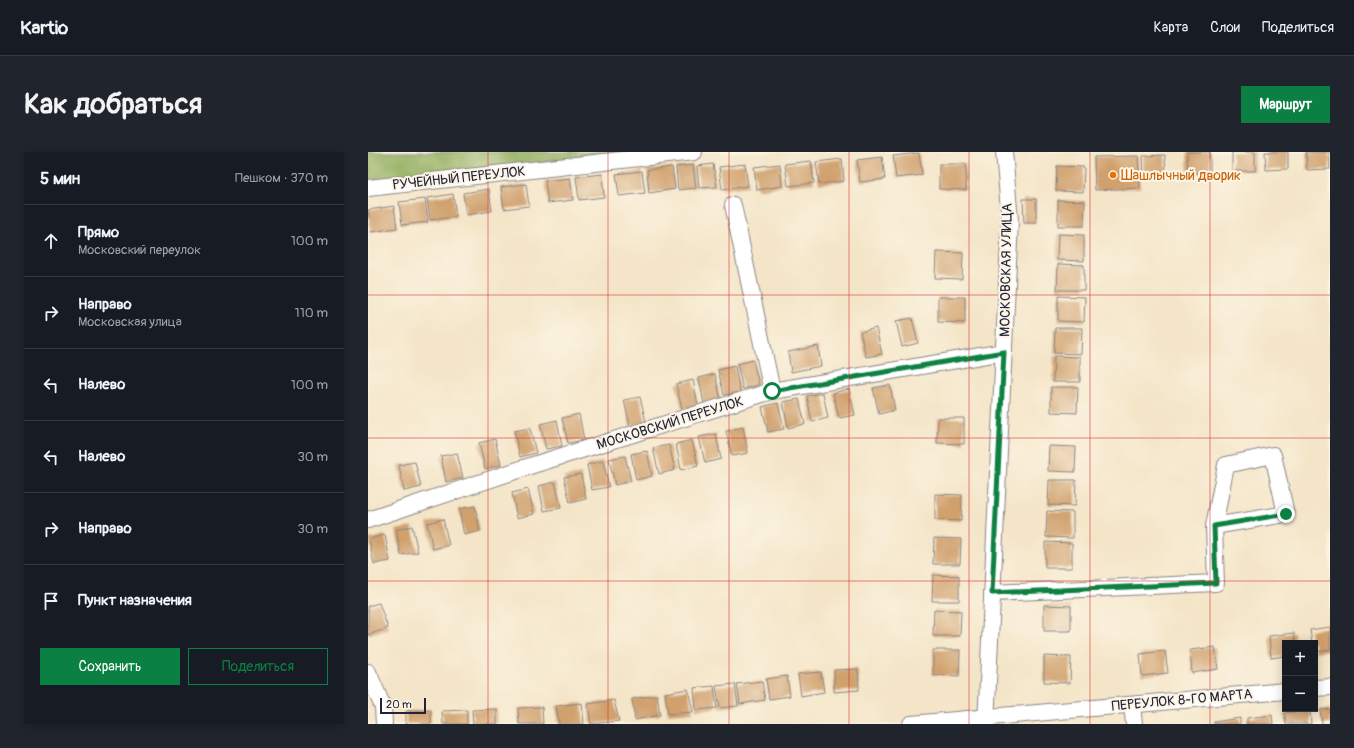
<!DOCTYPE html>
<html lang="ru">
<meta charset="utf-8">
<style>
:root{--surface:#171b24;--page:#20242c;--text:#f1f3f6;--muted:#9ea1a6;--line:#363941;--accent:#0b8043}
body{margin:0;font-family:Pangolin,sans-serif;background:var(--page);color:var(--text)}
.controls{position:absolute;right:12px;bottom:12px;display:grid;overflow:hidden;border-radius:0px;box-shadow:0 2px 10px #0003}
.controls button{width:36px;height:36px;display:grid;place-items:center;padding:0;border:0;border-bottom:1px solid var(--line);background:var(--surface);color:var(--text);font:20px sans-serif}
.scale{position:absolute;left:12px;bottom:10px;width:46px;box-sizing:border-box;padding-left:4px;border:2px solid #22223b;border-top:0;font-size:11px;line-height:14px;white-space:nowrap;color:#22223b;-webkit-text-stroke:3px #fcf5e5;paint-order:stroke}
.stop{position:absolute;width:12px;height:12px;margin:-9px;border:3px solid #0b8043;border-radius:50%;background:#fff}
.stop.end{background:#0b8043;border-color:#fff;box-shadow:0 1px 4px #0008}
.list{margin:0;padding:0;list-style:none}
h2{display:flex;justify-content:space-between;align-items:center;height:52px;margin:0;padding:0 16px;font-size:17px}
h2 small{font-size:13px;font-weight:400;color:var(--muted)}
.list li{display:grid;grid-template-columns:26px 1fr auto;gap:12px;align-items:center;box-sizing:border-box;height:72px;padding:0 16px;border-top:1px solid var(--line)}
.list b{display:block;font-size:15px;white-space:nowrap}
.list p{margin:0;font-size:13px;white-space:nowrap;color:var(--muted)}
.list em{font-size:13px;font-style:normal;color:var(--muted)}
.actions{display:flex;gap:8px;padding:12px 16px}
.actions a{flex:1;padding:9px 0;border:1px solid var(--accent);border-radius:0px;text-align:center;font-size:14px;color:var(--accent)}
.actions .main{background:var(--accent);color:#fff}
.icon{flex:none;width:22px;height:22px;fill:none;stroke:currentColor;stroke-width:2;stroke-linecap:round;stroke-linejoin:round}
.map{position:relative;flex:none;width:962px;height:572px;overflow:hidden;border-radius:0px}
header{display:flex;align-items:center;gap:24px;box-sizing:border-box;height:56px;padding:0 20px;background:var(--surface);border-bottom:1px solid var(--line)}
header strong{font-size:19px}
nav{display:flex;gap:22px;margin-inline-start:auto;font-size:14px}
.intro{display:flex;align-items:center;justify-content:space-between;box-sizing:border-box;height:96px;padding:0 24px}
h1{margin:0;font-size:28px}
.button{padding:10px 18px;border-radius:0px;background:var(--accent);color:#fff;font-size:14px;font-weight:700}
main{display:flex;gap:24px;padding:0 24px}
aside{flex:1;background:var(--surface);border-radius:0px;box-shadow:0 2px 10px #0003}
.map>svg:first-child{display:block}
.forest{fill:#93af61;stroke:#5a684e}
.building{fill:#d0a06d}
.lines{fill:none;stroke-linecap:round;stroke-linejoin:round}
.minor-casing{stroke:#8b8482;stroke-width:18}
.minor{stroke:#fff;stroke-width:16}
.route{stroke:#0b8043;stroke-width:5}
.grid{fill:none;stroke:#d62828;stroke-width:1;stroke-opacity:0.55}
.food-dot{fill:#e8710a;stroke:#fcf5e5;stroke-width:1.5}
.labels{text-anchor:middle;dominant-baseline:central;stroke-width:4;stroke-linejoin:round;paint-order:stroke}
.food-label{font-size:14px;fill:#c56008;stroke:#fcf5e5;text-anchor:start}
.street-label{font-size:14px;fill:#22223b;stroke:#fcf5e5}
</style>
<header>
<strong>Kartio</strong>
<nav><a>Карта</a><a>Слои</a><a>Поделиться</a></nav>
</header>
<div class="intro"><h1>Как добраться</h1><a class="button">Маршрут</a></div>
<main>
<aside>
<h2>5 мин<small>Пешком · 370 m</small></h2>
<ul class="list">
<li><svg class="icon" aria-label="ahead" viewBox="0 0 24 24"><path d="M12 20V5M6 11l6-6 6 6"/></svg><div><b>Прямо</b><p>Московский переулок</p></div><em>100 m</em></li>
<li><svg class="icon" aria-label="right" viewBox="0 0 24 24"><path d="M7 20v-9h11M14 6l5 5-5 5"/></svg><div><b>Направо</b><p>Московская улица</p></div><em>110 m</em></li>
<li><svg class="icon" aria-label="left" viewBox="0 0 24 24"><path d="M17 20v-9H6M10 6l-5 5 5 5"/></svg><div><b>Налево</b></div><em>100 m</em></li>
<li><svg class="icon" aria-label="left" viewBox="0 0 24 24"><path d="M17 20v-9H6M10 6l-5 5 5 5"/></svg><div><b>Налево</b></div><em>30 m</em></li>
<li><svg class="icon" aria-label="right" viewBox="0 0 24 24"><path d="M7 20v-9h11M14 6l5 5-5 5"/></svg><div><b>Направо</b></div><em>30 m</em></li>
<li><svg class="icon" aria-label="arrive" viewBox="0 0 24 24"><path d="M6 21V4h12l-3 4 3 4H6"/></svg><div><b>Пункт назначения</b></div></li>
</ul>
<div class="actions"><a class="main">Сохранить</a><a>Поделиться</a></div>
</aside>
<div class="map">
<svg width="962" height="572" viewBox="0 0 962 572">
<rect width="100%" height="100%" fill="#fcf5e5"/>
<filter id="ink" filterUnits="userSpaceOnUse"><feTurbulence type="fractalNoise" baseFrequency=".025" numOctaves="2"/><feDisplacementMap in="SourceGraphic" scale="8" xChannelSelector="R" yChannelSelector="G"/><feConvolveMatrix kernelMatrix="1 2 1 2 8 2 1 2 1" color-interpolation-filters="sRGB"/></filter>
<filter id="wash" filterUnits="userSpaceOnUse"><feTurbulence type="fractalNoise" baseFrequency=".012" numOctaves="4" result="noise"/><feDisplacementMap in="SourceGraphic" scale="16" xChannelSelector="R" yChannelSelector="G"/><feGaussianBlur stdDeviation="0.9" result="paint"/><feColorMatrix in="noise" values="0 0 0 0 0 0 0 0 0 0 0 0 0 0 0 0 0 1.4 0 .05"/><feComposite in="paint" operator="in"/></filter>
<g filter="url(#wash)">
<rect width="100%" height="100%" fill="#f4e5c8"/>
<polygon class="forest" points="0,0 277,0 0,31"/>
<g id="blocks">
<g class="building">
<polygon points="819,0 842,0 842,21 820,21"/>
<rect x="864" y="0" width="23" height="19"/>
<polygon points="897,0 920,0 920,17 898,18"/>
<polygon points="938,0 961,0 962,17 939,18"/>
<polygon points="551,1 554,23 528,26 525,4"/>
<polygon points="797,3 798,25 776,25 775,4"/>
<polygon points="770,4 772,36 727,38 726,5"/>
<polygon points="514,5 517,27 492,30 489,8"/>
<polygon points="474,7 476,29 451,32 448,10"/>
<polygon points="443,9 446,31 420,34 417,12"/>
<polygon points="345,12 349,35 331,36 329,14"/>
<polygon points="377,12 380,34 354,38 351,15"/>
<polygon points="412,12 414,34 389,38 386,15"/>
<polygon points="571,12 598,12 598,38 571,37"/>
<polygon points="325,13 328,36 310,38 308,15"/>
<polygon points="689,14 716,15 715,40 688,39"/>
<polygon points="304,15 307,37 281,41 279,18"/>
<polygon points="274,19 277,41 251,44 248,22"/>
<polygon points="234,22 236,45 211,48 208,25"/>
<polygon points="202,26 205,48 180,51 177,29"/>
<polygon points="158,32 161,54 136,57 133,35"/>
<polygon points="121,37 124,59 98,63 95,41"/>
<polygon points="85,42 88,65 62,68 59,46"/>
<polygon points="57,47 60,70 34,73 31,50"/>
<polygon points="655,47 668,47 668,71 656,71"/>
<polygon points="690,48 717,49 716,74 690,74"/>
<polygon points="26,54 29,76 3,80 0,58"/>
<polygon points="690,82 716,83 716,109 689,108"/>
<polygon points="568,100 595,101 594,127 567,126"/>
<polygon points="690,112 716,113 716,138 689,138"/>
<polygon points="690,144 717,145 716,170 690,169"/>
<polygon points="570,145 597,145 597,171 570,170"/>
<polygon points="544,166 550,191 534,195 528,169"/>
<polygon points="508,176 514,202 498,205 492,180"/>
<polygon points="687,176 714,176 713,202 686,201"/>
<polygon points="450,194 453,214 423,220 420,200"/>
<polygon points="686,204 712,205 712,230 685,230"/>
<polygon points="385,208 391,233 375,237 369,212"/>
<polygon points="367,214 372,240 356,243 350,218"/>
<polygon points="347,222 353,248 336,252 331,226"/>
<polygon points="325,228 330,254 314,257 308,232"/>
<polygon points="522,233 527,258 511,262 505,236"/>
<polygon points="683,235 710,235 709,261 683,260"/>
<polygon points="481,237 487,263 471,266 465,241"/>
<polygon points="455,241 460,266 444,270 439,244"/>
<polygon points="272,245 278,270 262,274 256,248"/>
<polygon points="431,247 437,272 420,276 415,250"/>
<polygon points="410,251 416,277 400,280 394,255"/>
<polygon points="211,262 216,288 200,291 194,266"/>
<polygon points="570,266 596,266 596,292 569,291"/>
<polygon points="189,268 194,294 178,297 172,272"/>
<polygon points="375,275 380,301 364,304 358,279"/>
<polygon points="162,276 168,301 152,305 146,279"/>
<polygon points="348,282 353,307 337,311 331,285"/>
<polygon points="127,287 133,313 117,317 111,291"/>
<polygon points="324,288 330,314 313,318 308,292"/>
<polygon points="301,293 307,318 291,322 285,296"/>
<polygon points="681,294 708,295 707,320 680,319"/>
<polygon points="279,299 284,324 268,328 263,302"/>
<polygon points="89,301 95,326 78,330 73,304"/>
<polygon points="257,304 263,329 247,333 241,307"/>
<polygon points="235,309 241,335 224,338 219,313"/>
<polygon points="47,310 53,335 36,339 31,313"/>
<polygon points="213,322 218,347 202,351 196,325"/>
<polygon points="681,328 708,328 707,354 680,353"/>
<polygon points="187,330 193,356 176,359 171,334"/>
<polygon points="160,337 166,362 149,366 144,341"/>
<polygon points="567,342 594,343 593,369 567,368"/>
<polygon points="107,354 112,379 96,383 91,357"/>
<polygon points="679,359 705,360 705,386 678,385"/>
<polygon points="75,367 81,393 65,397 59,371"/>
<polygon points="44,374 50,400 33,403 28,378"/>
<polygon points="17,383 22,409 6,412 1,387"/>
<polygon points="566,386 593,387 592,412 565,412"/>
<polygon points="677,390 704,391 704,416 677,416"/>
<polygon points="565,423 591,424 591,449 564,449"/>
<polygon points="11,451 20,476 0,483 0,454"/>
<polygon points="676,453 703,454 703,479 676,479"/>
<polygon points="566,458 593,459 592,484 565,484"/>
<polygon points="962,475 962,498 947,500 947,491 944,491 942,478"/>
<polygon points="926,481 927,491 917,491 917,504 903,506 901,484"/>
<polygon points="847,495 850,517 824,521 822,498"/>
<polygon points="565,498 592,498 591,524 565,523"/>
<polygon points="797,499 800,521 774,524 772,502"/>
<polygon points="676,504 703,505 702,531 676,530"/>
<polygon points="490,517 491,538 466,540 466,518"/>
<polygon points="453,520 456,540 433,544 430,522"/>
<polygon points="419,524 422,544 401,547 398,527"/>
<polygon points="394,529 397,548 372,552 369,532"/>
<polygon points="367,532 370,554 352,556 348,534"/>
<polygon points="346,534 349,556 328,558 326,536"/>
<polygon points="320,537 325,560 300,562 297,541"/>
<polygon points="289,543 292,563 267,568 264,547"/>
<polygon points="246,548 251,569 223,572 220,552"/>
<polygon points="214,551 216,572 191,572 188,554"/>
<polygon points="174,555 175,572 151,572 150,556"/>
<polygon points="129,557 129,572 105,572 104,558"/>
<polygon points="962,557 962,572 954,572 952,558"/>
<polygon points="63,558 63,572 38,572 38,559"/>
<polygon points="99,558 99,572 75,572 74,559"/>
<polygon points="942,558 943,572 918,572 916,561"/>
<polygon points="904,563 905,572 879,572 879,566"/>
<polygon points="872,566 872,572 847,572 846,570"/>
</g>
</g>
</g>
<g filter="url(#ink)">
<use href="#blocks" fill-opacity="0" stroke="#8b8482" stroke-width="1"/>
<g class="lines">
<defs>
<g id="minor">
<polyline points="0,36 326,0"/>
<polyline points="365,53 404,239"/>
<polyline points="0,368 165,313 404,239 636,200"/>
<polyline points="624,441 848,431 846,374 858,313 905,303 918,362 846,374"/>
<polyline points="0,520 15,555 16,572"/>
<polyline points="947,536 962,535"/>
<polyline points="764,553 766,572"/>
<polyline points="543,572 917,539"/>
<polyline points="618,572 642,69 636,0"/>
</g>
</defs>
<use href="#minor" class="minor-casing"/>
<use href="#minor" class="minor"/>
</g>
</g>
<g class="lines" filter="url(#ink)">
<polyline class="route" points="404,239 636,200 624,441 848,431 846,374 918,362"/>
</g>
<path class="grid" d="M120,0V572M240,0V572M361,0V572M481,0V572M601,0V572M722,0V572M842,0V572M0,143H962M0,286H962M0,429H962"/>
<circle class="food-dot" cx="745" cy="23" r="4"/>
<g class="labels">
<g class="food-label">
<text x="753" y="23">Шашлычный дворик</text>
</g>
<g class="street-label">
<text transform="translate(91 26) rotate(-6)">РУЧЕЙНЫЙ ПЕРЕУЛОК</text>
<text transform="translate(638 118) rotate(-89)">МОСКОВСКАЯ УЛИЦА</text>
<text transform="translate(302 271) rotate(-17)">МОСКОВСКИЙ ПЕРЕУЛОК</text>
<text transform="translate(814 548) rotate(-5)">ПЕРЕУЛОК 8-ГО МАРТА</text>
</g>
</g>
</svg>
<div class="controls">
<button>+</button>
<button>−</button>
</div>
<div class="scale">20 m</div>
<div class="stop" style="left:404px;top:239px"></div>
<div class="stop end" style="left:918px;top:362px"></div>
</div>
</main>
